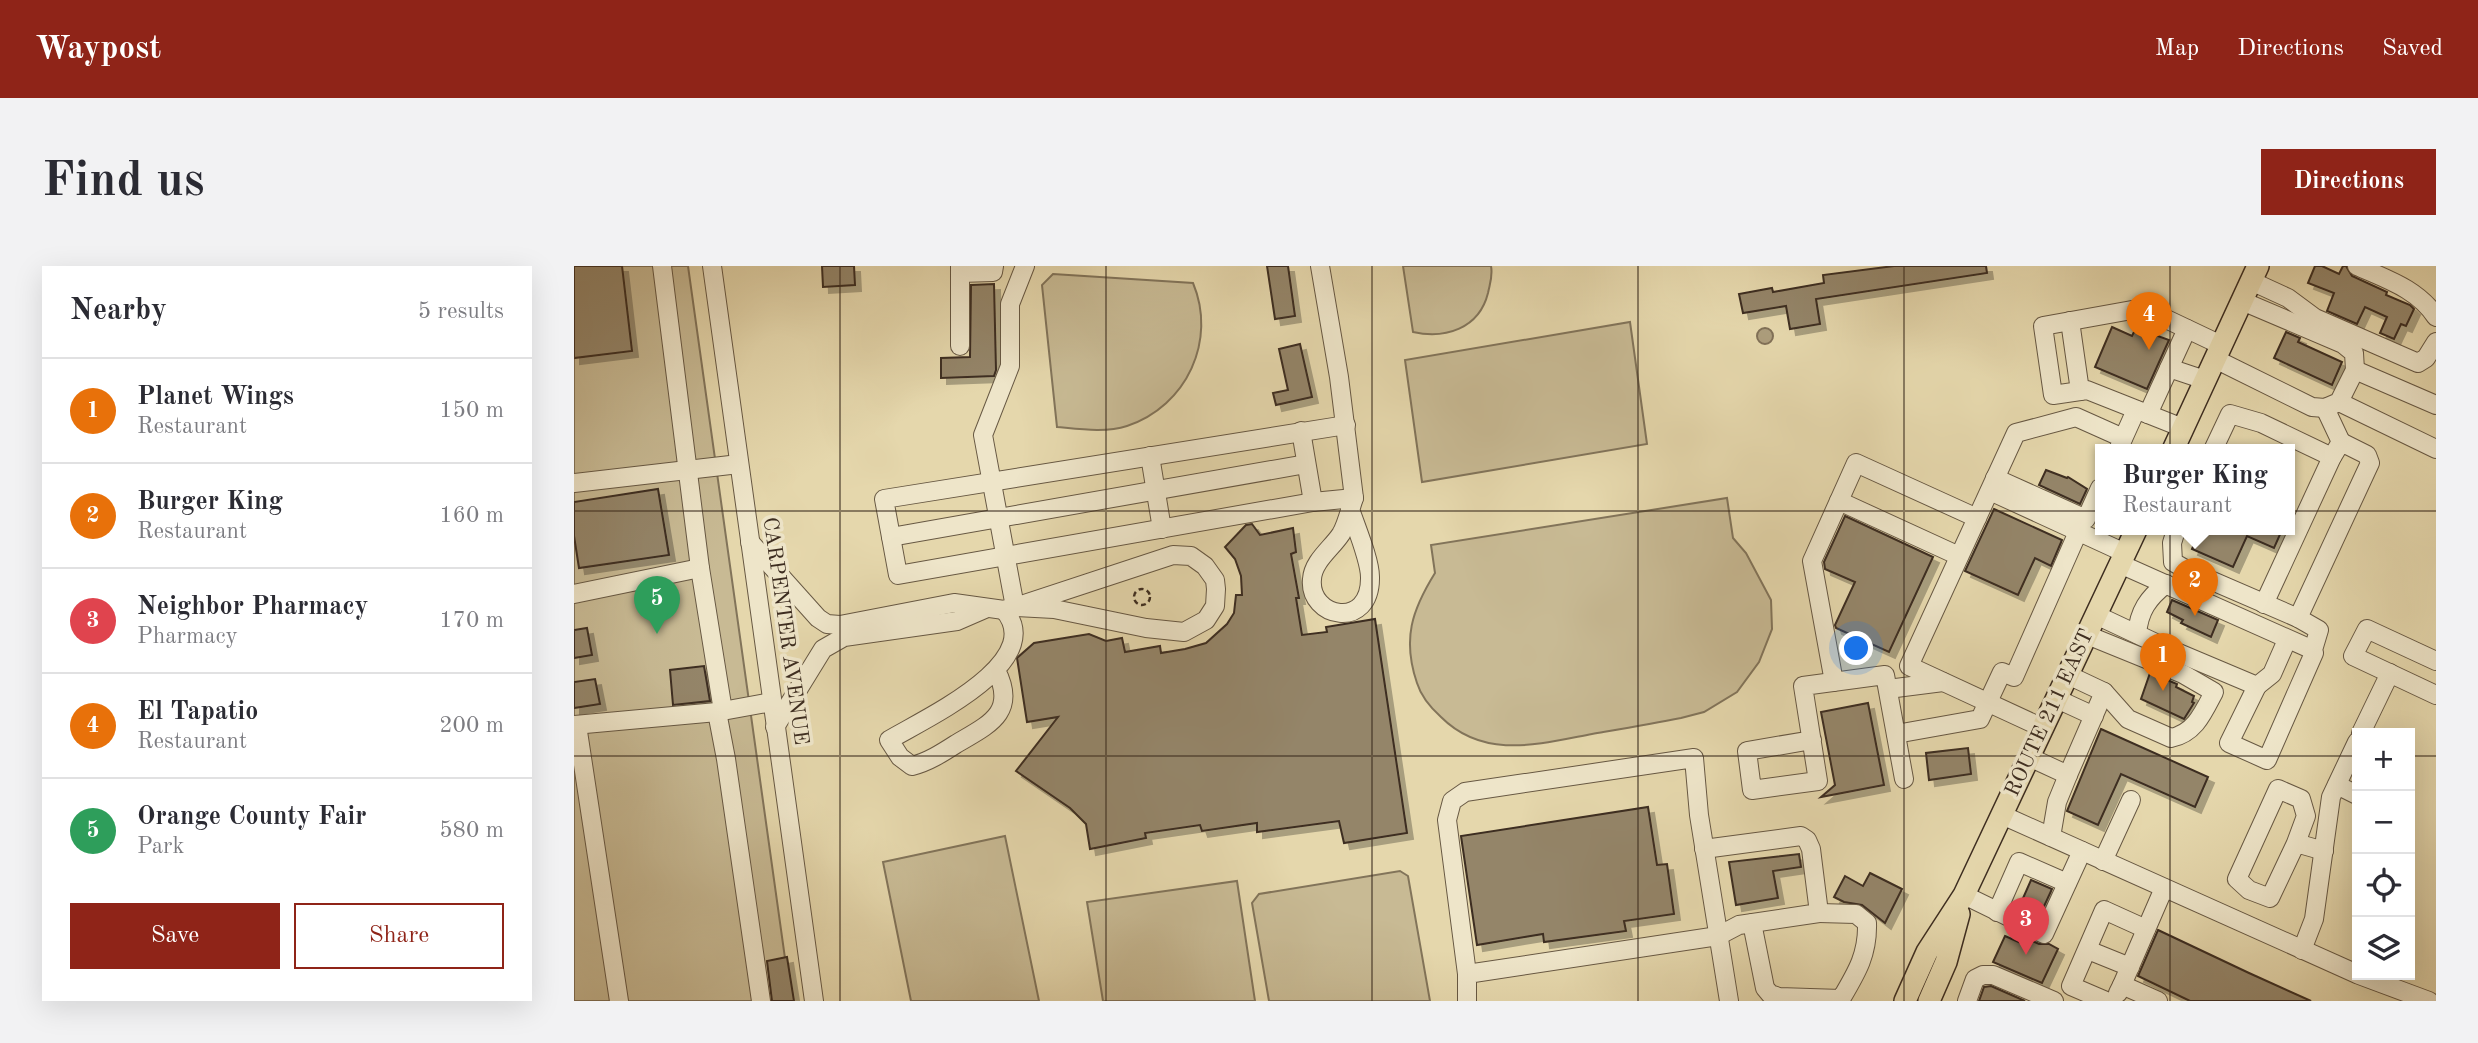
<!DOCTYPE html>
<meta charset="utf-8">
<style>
:root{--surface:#fff;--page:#f2f2f3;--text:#2b2b33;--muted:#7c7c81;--line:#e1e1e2;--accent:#8f2418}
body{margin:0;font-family:"Old Standard TT",serif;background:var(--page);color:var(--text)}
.controls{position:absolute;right:21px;bottom:21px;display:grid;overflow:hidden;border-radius:0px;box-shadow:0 7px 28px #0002}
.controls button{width:63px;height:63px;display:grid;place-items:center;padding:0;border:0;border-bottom:2px solid var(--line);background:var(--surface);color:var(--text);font:35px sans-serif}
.you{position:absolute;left:1283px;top:383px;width:24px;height:24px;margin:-18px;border:5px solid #fff;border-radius:50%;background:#1a73e8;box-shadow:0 0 0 10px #1a73e833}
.badge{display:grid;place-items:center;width:46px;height:46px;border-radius:50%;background:var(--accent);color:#fff;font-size:23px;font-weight:700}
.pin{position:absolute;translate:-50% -58px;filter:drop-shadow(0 2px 4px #0008)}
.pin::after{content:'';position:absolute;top:37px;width:24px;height:21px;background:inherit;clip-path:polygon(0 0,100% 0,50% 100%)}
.popup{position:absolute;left:1521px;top:178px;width:200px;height:91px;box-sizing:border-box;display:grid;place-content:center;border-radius:0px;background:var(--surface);filter:drop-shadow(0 2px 5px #0005);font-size:23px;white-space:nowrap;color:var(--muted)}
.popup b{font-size:26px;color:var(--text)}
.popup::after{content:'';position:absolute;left:50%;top:100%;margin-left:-14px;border:14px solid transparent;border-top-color:var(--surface)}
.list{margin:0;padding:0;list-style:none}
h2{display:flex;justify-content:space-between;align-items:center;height:91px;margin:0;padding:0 28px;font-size:30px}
h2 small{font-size:23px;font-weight:400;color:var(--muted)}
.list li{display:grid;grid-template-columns:46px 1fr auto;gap:21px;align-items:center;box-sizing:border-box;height:105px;padding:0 28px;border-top:2px solid var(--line)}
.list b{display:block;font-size:26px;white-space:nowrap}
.list p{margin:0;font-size:23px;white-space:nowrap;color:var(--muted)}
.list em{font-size:23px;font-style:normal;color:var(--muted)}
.actions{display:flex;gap:14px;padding:21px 28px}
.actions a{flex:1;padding:16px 0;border:2px solid var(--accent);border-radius:0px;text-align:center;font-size:24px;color:var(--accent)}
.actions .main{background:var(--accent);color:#fff}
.icon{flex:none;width:38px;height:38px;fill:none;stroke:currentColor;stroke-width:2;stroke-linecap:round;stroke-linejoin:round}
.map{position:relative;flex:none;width:1862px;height:735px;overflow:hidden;border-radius:0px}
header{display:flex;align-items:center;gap:42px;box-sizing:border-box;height:98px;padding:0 35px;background:var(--accent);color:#fff}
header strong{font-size:33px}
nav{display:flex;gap:38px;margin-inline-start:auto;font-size:24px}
.intro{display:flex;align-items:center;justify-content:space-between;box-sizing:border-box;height:168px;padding:0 42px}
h1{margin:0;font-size:49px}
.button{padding:18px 32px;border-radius:0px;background:var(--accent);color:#fff;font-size:24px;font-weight:700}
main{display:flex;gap:42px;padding:0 42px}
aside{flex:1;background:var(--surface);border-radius:0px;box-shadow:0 7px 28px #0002}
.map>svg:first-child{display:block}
.green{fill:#c8ba94;stroke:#82745a;stroke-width:2}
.water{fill:#ac9d7c;stroke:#807057;stroke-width:2}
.building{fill:#948569;stroke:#3d2d20;stroke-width:2;filter:url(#shadow)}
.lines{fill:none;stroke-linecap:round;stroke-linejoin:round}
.minor-casing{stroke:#675843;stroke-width:20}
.major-casing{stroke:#3d2d20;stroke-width:24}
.path{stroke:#3d2d20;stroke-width:2.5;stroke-dasharray:5 3.5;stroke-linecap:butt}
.minor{stroke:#eee5c9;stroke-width:18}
.major{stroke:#e5d7ac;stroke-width:21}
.grid{fill:none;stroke:#3d2d20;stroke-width:2;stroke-opacity:0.55}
.labels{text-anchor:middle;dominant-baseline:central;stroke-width:7;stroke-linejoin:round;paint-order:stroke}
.street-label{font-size:21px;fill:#3d2d20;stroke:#eee5c9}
</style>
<header>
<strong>Waypost</strong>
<nav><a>Map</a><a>Directions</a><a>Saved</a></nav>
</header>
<div class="intro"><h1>Find us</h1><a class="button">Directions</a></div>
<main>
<aside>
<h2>Nearby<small>5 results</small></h2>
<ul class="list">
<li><span class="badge" style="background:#e8710a">1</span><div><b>Planet Wings</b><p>Restaurant</p></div><em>150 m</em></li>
<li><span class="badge" style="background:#e8710a">2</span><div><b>Burger King</b><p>Restaurant</p></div><em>160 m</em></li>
<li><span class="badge" style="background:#e0444e">3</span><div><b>Neighbor Pharmacy</b><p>Pharmacy</p></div><em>170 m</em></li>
<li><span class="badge" style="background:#e8710a">4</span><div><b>El Tapatio</b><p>Restaurant</p></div><em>200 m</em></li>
<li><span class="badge" style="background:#2e9e5b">5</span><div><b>Orange County Fair</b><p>Park</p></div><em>580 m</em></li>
</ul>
<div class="actions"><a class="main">Save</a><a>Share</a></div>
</aside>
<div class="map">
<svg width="1862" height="735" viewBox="0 0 1862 735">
<defs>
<filter id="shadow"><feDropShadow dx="6" dy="6" stdDeviation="0" flood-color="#0004"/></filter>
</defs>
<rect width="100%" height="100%" fill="#e5d7ac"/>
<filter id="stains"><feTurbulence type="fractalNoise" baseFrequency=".00286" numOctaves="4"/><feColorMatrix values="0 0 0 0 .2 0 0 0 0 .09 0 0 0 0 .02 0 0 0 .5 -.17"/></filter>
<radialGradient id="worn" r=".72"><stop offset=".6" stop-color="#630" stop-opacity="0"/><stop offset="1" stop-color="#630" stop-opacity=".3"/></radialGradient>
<g class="green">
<polygon points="0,0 114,0 217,735 0,735"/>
<path d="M829,0H917C919,10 916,17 914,27C905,63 871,73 839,66Z"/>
<path d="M479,8L619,17C643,74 613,140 553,160C532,167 505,163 483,161L468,19Z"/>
<polygon points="1056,56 1073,178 848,216 831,94"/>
<path d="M1153,232L1159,272L1172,287L1197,334L1198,363L1185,396L1163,426L1130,446L1107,452C1077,458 1047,463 1018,468C965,478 910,494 867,451C857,442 847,430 843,417C828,373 838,344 861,307L857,279Z"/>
<polygon points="431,570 465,735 337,735 309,596"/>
<polygon points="826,605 834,610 856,735 695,735 678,637 685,628"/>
<polygon points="663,615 681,735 529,735 513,636"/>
</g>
<circle class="water" cx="1191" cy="70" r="8"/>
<g class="building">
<polygon points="0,0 48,0 58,85 0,92"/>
<polygon points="248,0 280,0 281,19 249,21"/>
<polygon points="693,0 714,0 721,50 701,53"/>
<polygon points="1320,0 1412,0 1413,7 1242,33 1246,58 1216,63 1212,40 1169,47 1165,28 1198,22 1199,26 1250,17 1249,9"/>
<polygon points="1741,0 1748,0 1765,8 1769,0 1772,0 1778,10 1813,26 1812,29 1836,39 1840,43 1832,60 1827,58 1820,73 1806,67 1813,51 1791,41 1783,58 1753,45 1760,27 1734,17"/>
<polygon points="420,18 422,104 420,110 367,112 367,92 396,91 397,19"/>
<polygon points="1538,61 1558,70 1562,62 1595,74 1573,123 1521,101"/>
<polygon points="1712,66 1726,72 1724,76 1768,96 1758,119 1700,92"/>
<polygon points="726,78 738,131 702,139 699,127 714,124 705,83"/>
<polygon points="1472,204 1493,212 1494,211 1513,223 1506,238 1465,219"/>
<polygon points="84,223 95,289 5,302 0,270 0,236"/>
<polygon points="1420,243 1488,274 1477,300 1461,292 1444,329 1391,305"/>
<polygon points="1271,250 1359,291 1315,386 1262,362 1261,359 1281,316 1251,303 1250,296"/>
<polygon points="678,258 686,269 719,262 722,286 717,288 725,332 722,332 728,369 753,366 752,361 801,353 833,567 770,577 765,555 683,566 683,557 628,565 626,559 571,567 572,572 516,583 512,558 496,542 442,505 484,451 453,456 443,392 460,377 515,368 532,375 548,372 551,386 586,380 587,387 611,383 632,377 653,358 660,347 662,329 668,329 667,310 661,293 651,281 672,259"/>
<polygon points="1626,264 1708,264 1700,282 1673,270 1659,301 1618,283"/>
<polygon points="1598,334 1644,354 1637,371 1607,357 1609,354 1593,346"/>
<polygon points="13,362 18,389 0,392 0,364"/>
<polygon points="130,400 136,435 99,439 96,404"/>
<polygon points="1576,407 1603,418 1602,421 1620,430 1618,436 1620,437 1610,453 1567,433"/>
<polygon points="21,413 26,438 0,442 0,416"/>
<polygon points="1294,437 1310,519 1247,531 1261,519 1247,446"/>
<polygon points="1527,463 1634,511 1621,541 1547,508 1524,559 1493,545"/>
<polygon points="1394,482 1397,508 1355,514 1352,487"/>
<polygon points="1074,541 1083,599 1093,598 1100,648 1050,655 1052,665 970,676 969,668 903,679 887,570"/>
<polygon points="1225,588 1227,601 1199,605 1204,632 1162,639 1155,596"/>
<polygon points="1296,607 1328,623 1311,657 1288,639 1270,636 1260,631 1271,610 1289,620"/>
<polygon points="1457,614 1478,623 1466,649 1446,639"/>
<polygon points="1584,664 1675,707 1737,735 1616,735 1564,710"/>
<polygon points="1431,670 1449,678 1452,672 1465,678 1475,678 1484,683 1468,717 1419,696"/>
<polygon points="213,691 220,735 198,735 193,695"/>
<polygon points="1417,720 1451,735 1405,735 1410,721"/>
</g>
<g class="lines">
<defs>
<g id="minor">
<polyline points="88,0 126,302 149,445"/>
<polyline points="138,0 240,735"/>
<polyline points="386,0 386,80"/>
<path d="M746,0L765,111L780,232C776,243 773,258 767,268C758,282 739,295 738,313C734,352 797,365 796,311C796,294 782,261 776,243"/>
<path d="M1783,0C1812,13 1844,23 1862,51"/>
<polyline points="386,7 419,6 420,0"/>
<polyline points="1677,15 1714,32 1741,52 1844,97 1852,92 1862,76"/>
<polyline points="1496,55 1506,125"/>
<polyline points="1641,93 1738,141 1751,142 1765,136 1781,104 1780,87 1769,78 1668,35"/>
<polyline points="1595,102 1631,114"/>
<polyline points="1781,104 1862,139"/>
<polyline points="1765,136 1862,183"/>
<polyline points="1751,142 1767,176"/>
<polyline points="1574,148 1613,63"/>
<polyline points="772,159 310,233 324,309 739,236 780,232"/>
<polyline points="1609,162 1513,124 1479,129 1469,60 1569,42 1647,79"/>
<polyline points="727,165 739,236"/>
<polyline points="1544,184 1562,144"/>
<polyline points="1639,184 1656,148 1687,157 1758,191"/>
<polyline points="576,190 588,263"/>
<polyline points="1421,212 1512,253 1526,222"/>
<polyline points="0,217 165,198"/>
<polyline points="1416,225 1551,287"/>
<polyline points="1265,235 1385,290"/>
<polyline points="1602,264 1598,277 1599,296 1613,304 1724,352 1745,364 1739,384 1740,387 1693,494 1655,477 1683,420"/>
<polyline points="317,271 732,198"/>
<polyline points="176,276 244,352 253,358 266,359 380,337 430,344 441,341 480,343 572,362 610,366 632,354 641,340 642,323 641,314 631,300 617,290 599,289 441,341 409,169 436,100 436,38 451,0"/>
<polyline points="1546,298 1739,384"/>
<polyline points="0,328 126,302"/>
<polyline points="1690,338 1758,191 1767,176 1793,189 1796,197 1724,352"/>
<polyline points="1522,349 1588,380 1683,420 1698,408 1713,374"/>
<path d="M1563,368C1565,345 1574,332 1592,318"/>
<polyline points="1862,395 1793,363 1779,390 1862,429"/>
<path d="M422,404C444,447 414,459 382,478C368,487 354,496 338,500L326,491L315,474C350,453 475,396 430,344"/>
<path d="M1494,409L1530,426L1554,453L1597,472C1621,467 1629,447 1640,426L1609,408L1513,369"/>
<polyline points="1260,416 1238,295 1282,197 1403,252"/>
<polyline points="1314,423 1369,416"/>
<polyline points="1483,433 1520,450"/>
<polyline points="143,446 152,493 187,735"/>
<polyline points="0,459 143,446 198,436"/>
<polyline points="3,459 45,735"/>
<polyline points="201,461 249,383 270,371 383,355 413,342"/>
<polyline points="1469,462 1335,400 1442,167 1502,151 1549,172"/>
<polyline points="1787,467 1816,407"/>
<polyline points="1322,468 1406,453 1428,406 1440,411 1504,266"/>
<polyline points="1238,474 1173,485 1178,524 1244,515 1229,420 1311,409 1330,513"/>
<polyline points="1455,491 1494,509 1530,426"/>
<polyline points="1763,519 1783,529"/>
<polyline points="1428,549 1783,708"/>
<polyline points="1477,571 1483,536 1494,509"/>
<polyline points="1722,577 1696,632 1675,624 1663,613 1704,523 1727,533 1732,550 1722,577 1750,585"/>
<polyline points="1529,595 1557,534"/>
<polyline points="1390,629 1470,668 1508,585"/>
<polyline points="1423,646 1445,596 1493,617"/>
<path d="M1178,657L1191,722L1196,728L1205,731L1267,733C1283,706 1294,688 1293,657L1282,648L1245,647"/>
<polyline points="1514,684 1556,701"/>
<polyline points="1728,684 1740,653 1757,531 1783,476"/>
<polyline points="893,708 873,554 878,535 891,526 1120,492 1125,549 1155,735"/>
<polyline points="1785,709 1855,735"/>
<polyline points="1548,719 1590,622"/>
<polyline points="1544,727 1548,719 1584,735"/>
<polyline points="893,735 893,708 1144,670 1165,659 1245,647 1237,583 1233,574 1227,570 1130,583"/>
<polyline points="1393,735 1401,713 1409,709 1419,709 1480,735"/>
<polyline points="1532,735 1497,720 1530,644 1572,663"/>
</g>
<g id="major">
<polyline points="1599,184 1684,0"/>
<polyline points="1331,735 1353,686 1390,629 1562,264"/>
<polyline points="1355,735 1372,696 1385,648"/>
</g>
</defs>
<use href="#minor" class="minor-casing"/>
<use href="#major" class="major-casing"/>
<circle class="path" cx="568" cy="331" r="8"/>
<use href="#minor" class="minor"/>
<use href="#major" class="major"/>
</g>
<path class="grid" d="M266,0V735M532,0V735M798,0V735M1064,0V735M1330,0V735M1596,0V735M0,245H1862M0,490H1783M1836,490H1862"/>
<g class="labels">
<g class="street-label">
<text transform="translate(211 365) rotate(82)">CARPENTER AVENUE</text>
<text transform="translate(1476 447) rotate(-65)">ROUTE 211 EAST</text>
</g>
</g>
<rect width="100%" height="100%" filter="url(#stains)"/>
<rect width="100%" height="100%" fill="url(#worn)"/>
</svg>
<div class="controls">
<button>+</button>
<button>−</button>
<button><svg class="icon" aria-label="locate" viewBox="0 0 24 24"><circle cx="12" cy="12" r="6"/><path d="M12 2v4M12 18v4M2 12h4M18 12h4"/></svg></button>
<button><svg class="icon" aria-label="layers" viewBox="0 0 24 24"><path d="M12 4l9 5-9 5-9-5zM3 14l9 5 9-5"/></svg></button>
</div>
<div class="you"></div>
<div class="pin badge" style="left:1589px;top:425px;background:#e8710a">1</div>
<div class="pin badge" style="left:1621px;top:350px;background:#e8710a">2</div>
<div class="popup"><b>Burger King</b>Restaurant</div>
<div class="pin badge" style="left:1452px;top:689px;background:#e0444e">3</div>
<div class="pin badge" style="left:1575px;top:84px;background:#e8710a">4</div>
<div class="pin badge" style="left:83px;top:368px;background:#2e9e5b">5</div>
</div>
</main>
